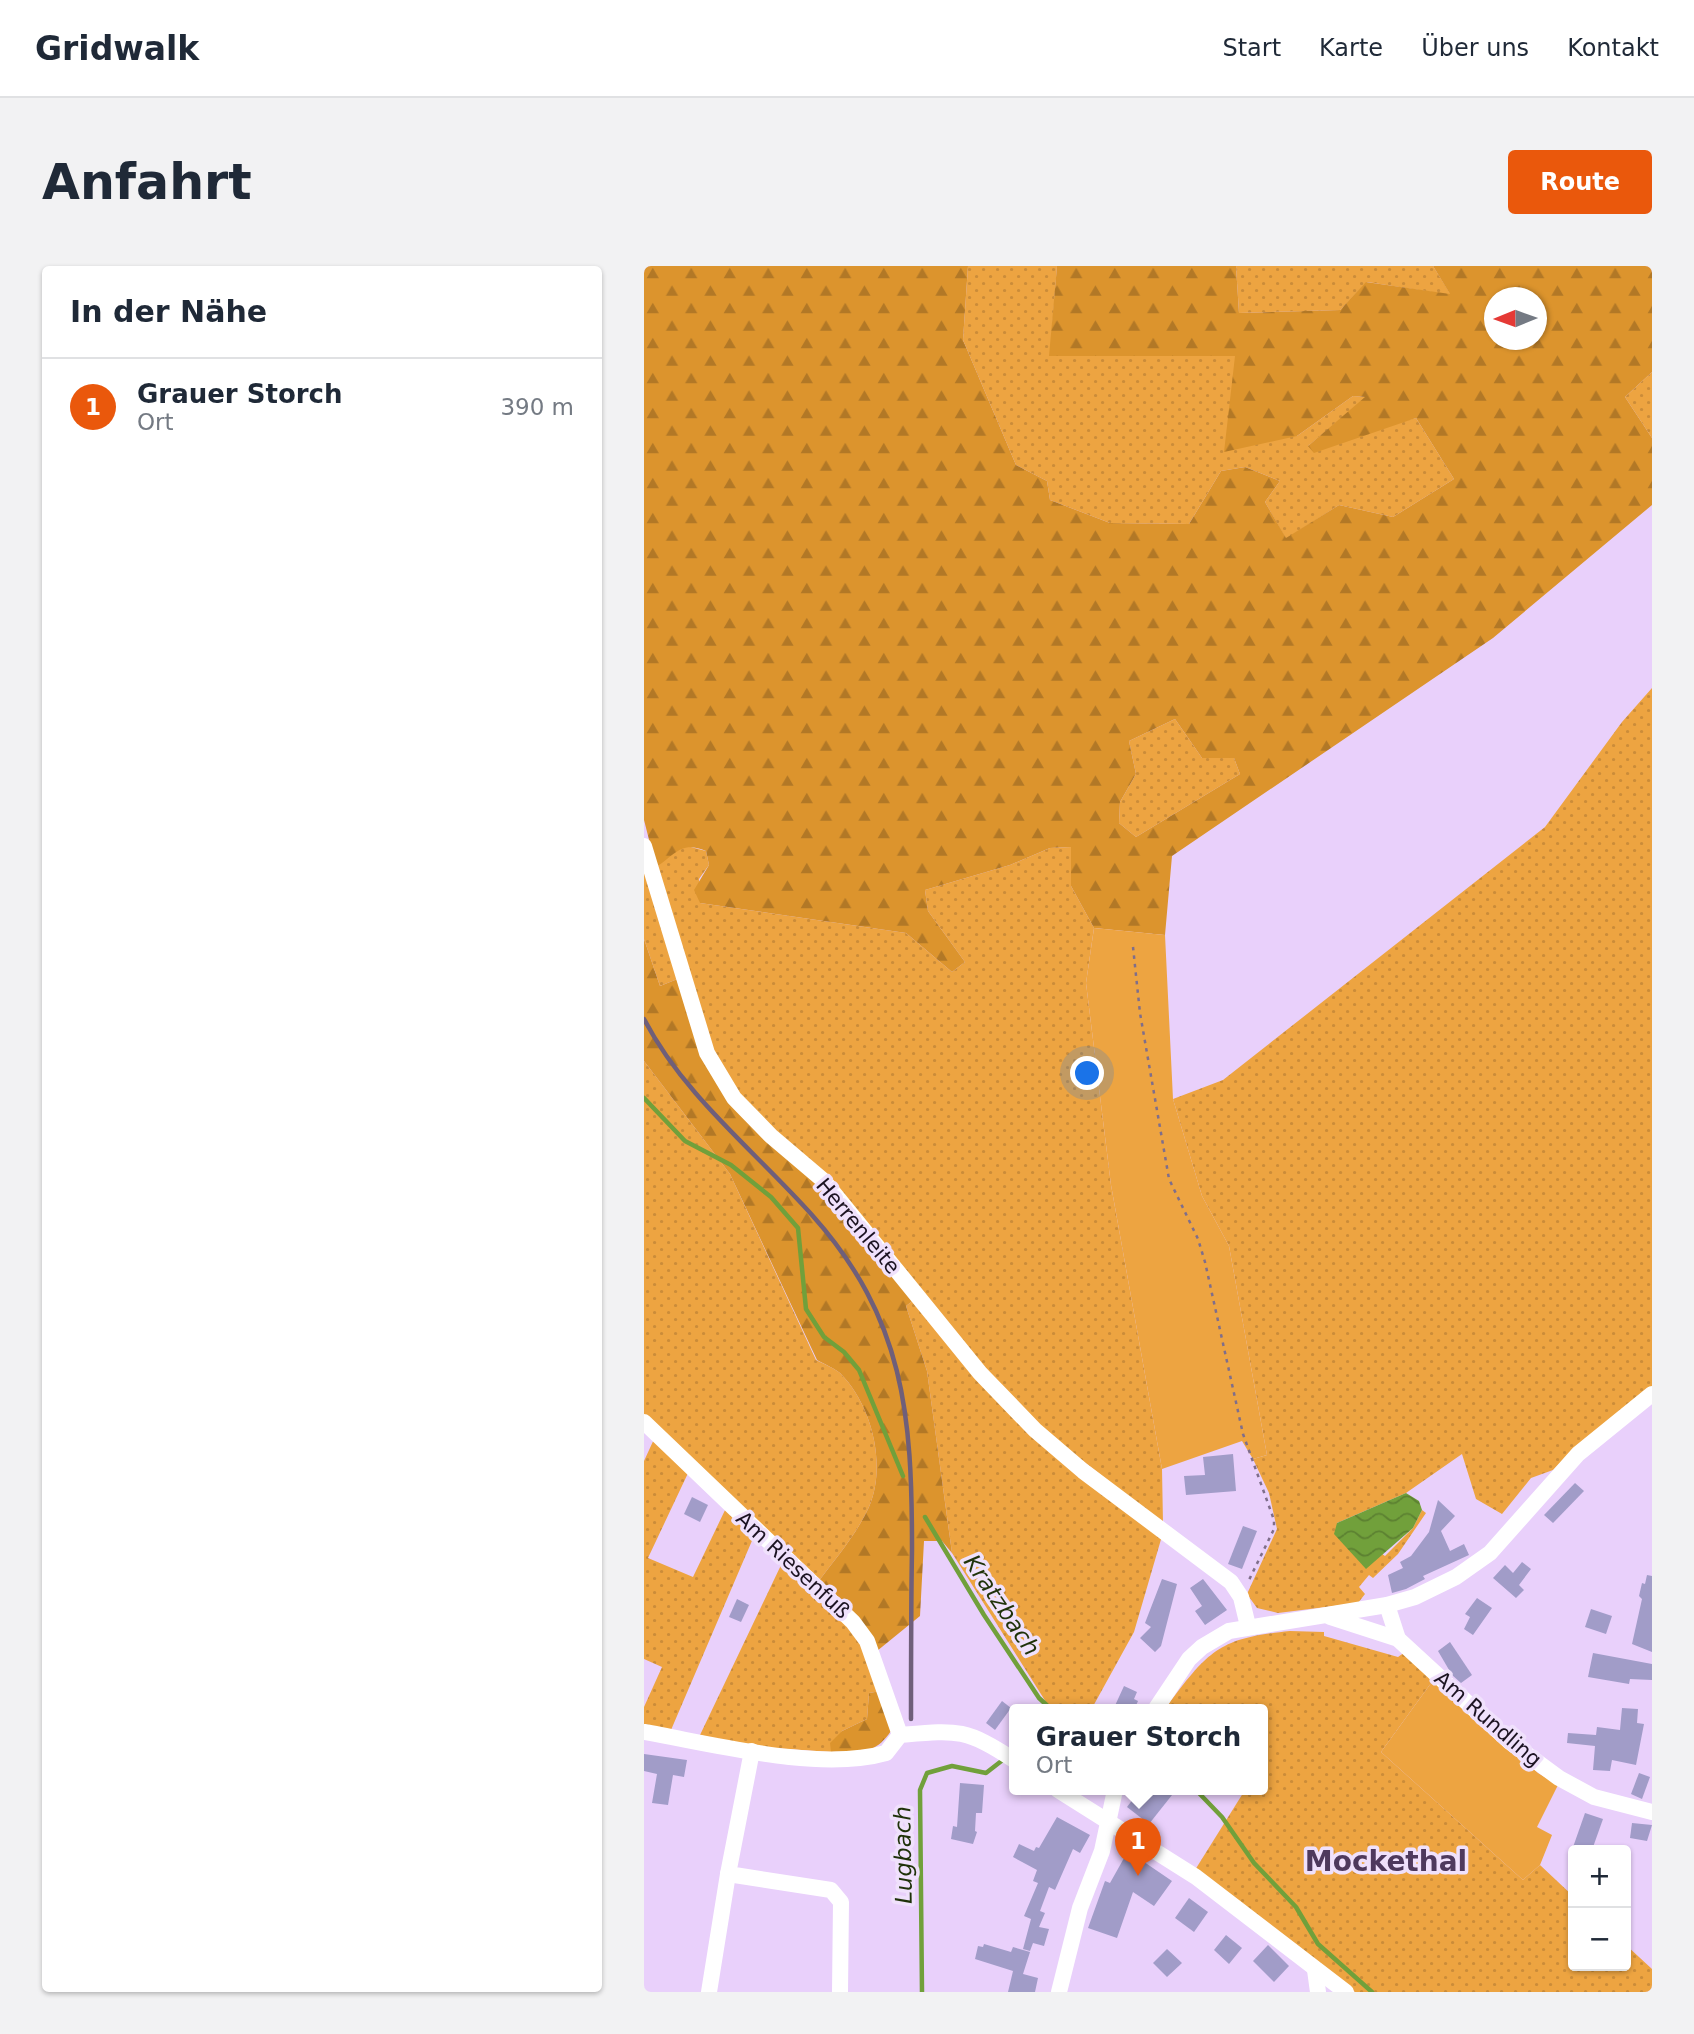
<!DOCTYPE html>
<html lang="de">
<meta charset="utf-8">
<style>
:root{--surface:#fff;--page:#f2f2f3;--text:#1f2937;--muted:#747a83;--line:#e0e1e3;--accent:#ea580c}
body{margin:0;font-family:"DejaVu Sans",sans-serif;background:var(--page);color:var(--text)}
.controls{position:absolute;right:21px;bottom:21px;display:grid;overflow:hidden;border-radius:7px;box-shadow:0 2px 5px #0004}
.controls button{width:63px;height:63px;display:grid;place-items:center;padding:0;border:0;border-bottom:2px solid var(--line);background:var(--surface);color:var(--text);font:35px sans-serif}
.compass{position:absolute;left:840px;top:21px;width:63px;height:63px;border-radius:50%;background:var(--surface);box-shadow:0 2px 5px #0004;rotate:269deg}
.you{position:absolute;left:444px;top:808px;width:24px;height:24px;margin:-18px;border:5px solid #fff;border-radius:50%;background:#1a73e8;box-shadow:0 0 0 10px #1a73e833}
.badge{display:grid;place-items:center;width:46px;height:46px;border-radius:50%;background:var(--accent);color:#fff;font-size:23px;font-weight:700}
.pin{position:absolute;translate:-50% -58px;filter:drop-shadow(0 2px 4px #0008)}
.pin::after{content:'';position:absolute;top:37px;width:24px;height:21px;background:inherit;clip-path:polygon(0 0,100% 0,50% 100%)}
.popup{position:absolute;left:365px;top:1438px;width:259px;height:91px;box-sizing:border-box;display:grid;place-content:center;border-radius:7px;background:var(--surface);filter:drop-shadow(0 2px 5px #0005);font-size:23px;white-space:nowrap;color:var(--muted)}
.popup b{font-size:26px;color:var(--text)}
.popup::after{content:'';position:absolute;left:50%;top:100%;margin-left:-14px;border:14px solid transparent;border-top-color:var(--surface)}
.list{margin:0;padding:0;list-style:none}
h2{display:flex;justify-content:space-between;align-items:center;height:91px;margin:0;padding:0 28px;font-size:30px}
h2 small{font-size:23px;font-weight:400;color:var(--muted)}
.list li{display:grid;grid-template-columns:46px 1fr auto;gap:21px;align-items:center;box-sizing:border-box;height:98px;padding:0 28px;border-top:2px solid var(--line)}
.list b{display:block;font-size:26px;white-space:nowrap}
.list p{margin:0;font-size:23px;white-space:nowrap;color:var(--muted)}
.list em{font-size:23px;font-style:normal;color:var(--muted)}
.map{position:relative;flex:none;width:1008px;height:1726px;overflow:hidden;border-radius:7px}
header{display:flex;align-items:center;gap:42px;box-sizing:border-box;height:98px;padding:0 35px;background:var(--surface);border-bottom:2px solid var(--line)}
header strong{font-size:33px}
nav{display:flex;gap:38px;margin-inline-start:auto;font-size:24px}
.intro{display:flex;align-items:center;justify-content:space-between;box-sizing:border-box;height:168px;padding:0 42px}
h1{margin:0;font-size:49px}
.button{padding:18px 32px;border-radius:7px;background:var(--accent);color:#fff;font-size:24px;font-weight:700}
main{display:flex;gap:42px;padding:0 42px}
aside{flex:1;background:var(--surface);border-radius:7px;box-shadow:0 2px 5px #0004}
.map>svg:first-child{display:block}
.grass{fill:url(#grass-dots)}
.forest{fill:url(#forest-firs);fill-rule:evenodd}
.garden{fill:#eda441}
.water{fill:url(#water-waves)}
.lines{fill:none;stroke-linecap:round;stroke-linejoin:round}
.stream{stroke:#71a03b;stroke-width:4.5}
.building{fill:#a19cc8}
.path{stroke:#7f6e8b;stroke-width:2.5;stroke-dasharray:3.5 5;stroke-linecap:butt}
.minor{stroke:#fff;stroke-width:16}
.rail{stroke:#6f5f7a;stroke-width:4.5}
.labels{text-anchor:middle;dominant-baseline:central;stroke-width:7;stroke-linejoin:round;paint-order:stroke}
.street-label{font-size:21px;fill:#1c1322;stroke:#f0e1fc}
.water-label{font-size:23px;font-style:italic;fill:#1f3209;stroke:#f0e1fc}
.district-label{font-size:28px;font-weight:bold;fill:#4e395d;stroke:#f0e1fc}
</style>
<header>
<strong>Gridwalk</strong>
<nav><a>Start</a><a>Karte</a><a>Über uns</a><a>Kontakt</a></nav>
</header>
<div class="intro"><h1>Anfahrt</h1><a class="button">Route</a></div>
<main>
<aside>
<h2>In der Nähe<small></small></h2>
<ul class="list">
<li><span class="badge">1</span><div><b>Grauer Storch</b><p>Ort</p></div><em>390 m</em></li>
</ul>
</aside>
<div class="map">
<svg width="1008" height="1726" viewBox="0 0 1008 1726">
<defs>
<pattern id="grass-dots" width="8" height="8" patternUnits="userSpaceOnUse" patternTransform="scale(1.75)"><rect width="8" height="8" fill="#eda441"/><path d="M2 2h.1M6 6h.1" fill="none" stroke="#cb8c39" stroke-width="1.8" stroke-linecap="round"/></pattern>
<pattern id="forest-firs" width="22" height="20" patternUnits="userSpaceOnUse" patternTransform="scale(1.75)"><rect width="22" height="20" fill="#dc942d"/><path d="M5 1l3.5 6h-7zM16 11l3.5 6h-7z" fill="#b27826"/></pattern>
<pattern id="water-waves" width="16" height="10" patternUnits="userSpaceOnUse" patternTransform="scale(1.75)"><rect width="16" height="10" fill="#71a03b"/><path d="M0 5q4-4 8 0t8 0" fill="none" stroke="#5c8131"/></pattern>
</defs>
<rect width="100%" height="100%" fill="#e9d0fb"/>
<g class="grass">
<polygon points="324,0 413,0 406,90 591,90 653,170 709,130 723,131 664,180 772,152 810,213 749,251 695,239 642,273 621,236 636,215 601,201 577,205 545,258 466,257 406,234 403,215 372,199 319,74"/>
<polygon points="592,0 789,0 807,29 723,16 696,44 595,47"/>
<polygon points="1008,106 1008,172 981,131"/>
<polygon points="1008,422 1008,1123 932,1182 909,1204 887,1212 858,1248 832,1233 818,1188 762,1227 693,1257 741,1290 769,1262 778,1244 782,1247 754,1288 729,1312 725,1309 715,1321 721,1328 714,1337 634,1347 613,1342 603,1328 633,1263 625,1227 609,1193 623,1189 585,980 558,930 529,833 579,814 901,561 978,456"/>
<polygon points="531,453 558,492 590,492 596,508 492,571 475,557 476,536 492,508 485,475"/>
<polygon points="43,580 62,585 65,599 55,613 56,637 262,667 308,706 321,696 284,645 281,624 366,599 406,582 427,581 427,620 450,662 442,717 467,919 518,1203 519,1257 395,1161 93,828 67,783 12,601 31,584"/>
<polygon points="0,598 36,712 16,720 0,673"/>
<path d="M0,795L86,908L172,1094C180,1098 190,1102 196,1107C228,1139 243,1199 225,1241C212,1269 192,1292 174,1316L0,1149Z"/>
<polygon points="271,1033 332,1110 518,1270 490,1366 447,1444 407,1444 308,1287 283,1105 262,1040"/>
<polygon points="11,1171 45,1205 4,1292 49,1311 82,1242 110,1270 27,1464 0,1459 0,1441 18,1401 0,1393 0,1195"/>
<polygon points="138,1297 218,1374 237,1425 225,1427 223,1453 198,1465 187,1486 100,1480 56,1469"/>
<path d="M646,1365L680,1366V1370L754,1391L761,1386L790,1413L737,1486L879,1614L896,1599L929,1630V1700H982V1679L1008,1703V1726H711L551,1604L601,1524H618V1444H528L524,1439C565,1384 576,1372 646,1365Z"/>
</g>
<g class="forest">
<path d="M0,0H324L319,74L372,199L403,215L406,234L466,257L545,258L577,205L601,201L636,215L621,236L642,272L695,239L749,251L810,213L772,152L670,187L664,180L721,131L709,130L653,170L580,186L591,90H405L413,0H592L595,47L696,44L722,16L806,28L789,0H1008V106L981,131L1008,172V239L849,372L528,590L521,669L450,662L427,620V581L406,582L366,599L281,624L284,645L321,696L308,706L262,667L56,637L50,624L65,599L62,585C37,574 31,589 12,601L0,554ZM850,32H892V74H850ZM531,453L558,492H590L596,508L492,571L475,557L476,536L492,508L485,475Z"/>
<path d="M0,673L16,720L36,712L59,788L177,919L271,1033L262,1040L283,1105L308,1287L298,1275H280L276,1350L233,1385L174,1316C192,1292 212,1269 225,1241C243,1199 228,1139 196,1107C190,1102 180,1098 173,1094L86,908L0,795Z"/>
<path d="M237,1425L247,1465C229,1491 215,1485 187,1486L186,1477L198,1465L223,1453L225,1427Z"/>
</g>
<g class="garden">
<polygon points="450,662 521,669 529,833 558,930 585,980 623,1189 609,1193 598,1175 518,1203 467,919 442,717"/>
<polygon points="790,1413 894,1507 914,1519 893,1561 908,1569 896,1599 879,1614 737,1486"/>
</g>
<polygon class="water" points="762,1227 775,1235 778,1244 769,1262 722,1303 690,1268 693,1257"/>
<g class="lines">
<g class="stream">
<polyline points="0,832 41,875 87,899 127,931 154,962 162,1043 180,1071 200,1086 215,1104 259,1210"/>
<polyline points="281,1251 340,1349 395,1432 408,1444"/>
<polyline points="552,1524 578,1551 610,1597 652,1641 674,1678 728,1726"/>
<polyline points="278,1726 276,1524 283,1507 308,1500 342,1507 360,1493"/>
</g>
</g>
<g class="building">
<polygon points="589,1188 592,1225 542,1229 540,1210 561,1209 559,1191"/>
<polygon points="931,1217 940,1225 909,1257 900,1249"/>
<polygon points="48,1231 64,1239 56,1256 40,1248"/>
<polygon points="794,1234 811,1250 797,1265 806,1285 820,1278 825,1289 779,1310 781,1313 762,1323 748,1327 744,1309 759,1302 756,1296 767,1290 785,1266"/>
<polygon points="599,1260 613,1265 598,1303 584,1298"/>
<polygon points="878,1296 887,1303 875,1319 880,1324 872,1332 849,1312 861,1299 869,1307"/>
<polygon points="1003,1309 1008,1310 1008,1386 988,1378 998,1333 995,1330 998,1317 1001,1318"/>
<polygon points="518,1313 533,1318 517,1380 511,1386 496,1372 507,1361 501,1357"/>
<polygon points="559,1313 583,1344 561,1359 551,1345 558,1340 546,1322"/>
<polygon points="833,1332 848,1342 829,1369 820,1363 826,1351 821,1348"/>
<polygon points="93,1333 105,1339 97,1356 85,1351"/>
<polygon points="947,1343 968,1350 962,1368 941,1361"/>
<polygon points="806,1376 828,1409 817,1417 808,1409 794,1385"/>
<polygon points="949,1387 1008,1398 1008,1414 986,1413 985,1418 944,1411"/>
<polygon points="480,1420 493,1426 490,1433 494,1435 490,1444 469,1444"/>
<polygon points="358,1435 367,1442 351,1464 342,1457"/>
<polygon points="978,1442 994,1443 993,1457 1000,1458 992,1499 968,1494 966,1505 949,1504 951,1480 923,1477 924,1467 952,1469 953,1461 976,1464"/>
<polygon points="0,1488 43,1494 40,1511 29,1509 24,1539 8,1537 13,1508 0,1505"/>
<polygon points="995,1507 1006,1511 998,1533 987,1528"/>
<polygon points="316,1517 340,1519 338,1547 332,1547 331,1565 333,1566 329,1578 307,1573 309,1560 313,1561"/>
<polygon points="496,1524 532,1524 505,1558 483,1541"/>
<polygon points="941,1547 959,1553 948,1584 928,1584"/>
<polygon points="413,1551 446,1569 436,1587 429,1583 411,1624 405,1621 396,1645 401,1647 395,1661 405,1663 400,1680 389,1677 386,1685 379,1683 387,1653 380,1650 394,1617 389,1615 393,1604 369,1591 375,1578 390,1585 392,1581 395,1582"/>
<polygon points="988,1557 1008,1559 1003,1575 986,1572"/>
<polygon points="484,1585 528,1615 510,1640 489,1626 473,1672 444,1662 461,1615 466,1617"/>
<polygon points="545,1632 564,1646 550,1666 531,1652"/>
<polygon points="582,1669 598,1682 585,1698 570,1684"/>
<polygon points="340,1678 367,1686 369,1681 386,1686 379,1708 394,1712 391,1726 364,1726 369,1705 331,1693 334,1680 339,1681"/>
<polygon points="624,1679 645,1700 630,1716 609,1695"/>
<polygon points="523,1683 538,1697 523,1711 509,1697"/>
</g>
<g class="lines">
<polyline class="path" points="489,681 496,747 525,913 554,973 561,996 599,1168 630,1254 630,1263 604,1316"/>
<g class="minor">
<polyline points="0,580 63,787 90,832 127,870 180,915 336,1107 391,1164 439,1205 587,1316 597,1331 604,1360"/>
<polyline points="0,1156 209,1356 223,1375 256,1469"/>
<polyline points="743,1339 754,1373"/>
<polyline points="686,1351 754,1373 866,1476 915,1512 950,1531 1008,1546"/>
<polyline points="511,1444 545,1393 558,1381 585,1365 743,1339 771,1331 812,1311 846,1287 934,1188 1008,1128"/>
<path d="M0,1466C69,1478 175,1506 242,1487L256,1469C313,1464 321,1462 370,1494"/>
<polyline points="108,1485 84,1608 187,1624 197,1636 196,1726"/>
<polyline points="414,1524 552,1611 702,1726"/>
<polyline points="671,1704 674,1726"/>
<polyline points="65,1726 84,1608"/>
<polyline points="415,1726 436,1642 458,1585 471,1524"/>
</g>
<path class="rail" d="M0,753C40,830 111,885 168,949C261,1053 268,1150 268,1283C267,1340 267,1396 267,1453"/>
</g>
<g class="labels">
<g class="street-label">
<text transform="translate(214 960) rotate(50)">Herrenleite</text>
<text transform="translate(149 1299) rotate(43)">Am Riesenfuß</text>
<text transform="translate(844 1453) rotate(41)">Am Rundling</text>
</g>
<g class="water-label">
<text transform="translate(358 1339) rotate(56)">Kratzbach</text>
<text transform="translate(259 1589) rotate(-91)">Lugbach</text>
</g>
<g class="district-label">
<text x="742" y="1595">Mockethal</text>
</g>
</g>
</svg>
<div class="controls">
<button>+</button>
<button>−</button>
</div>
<svg class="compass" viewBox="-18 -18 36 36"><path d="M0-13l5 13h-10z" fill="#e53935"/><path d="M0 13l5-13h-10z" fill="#747a83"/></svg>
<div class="you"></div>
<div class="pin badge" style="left:494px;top:1610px">1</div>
<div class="popup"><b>Grauer Storch</b>Ort</div>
</div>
</main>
